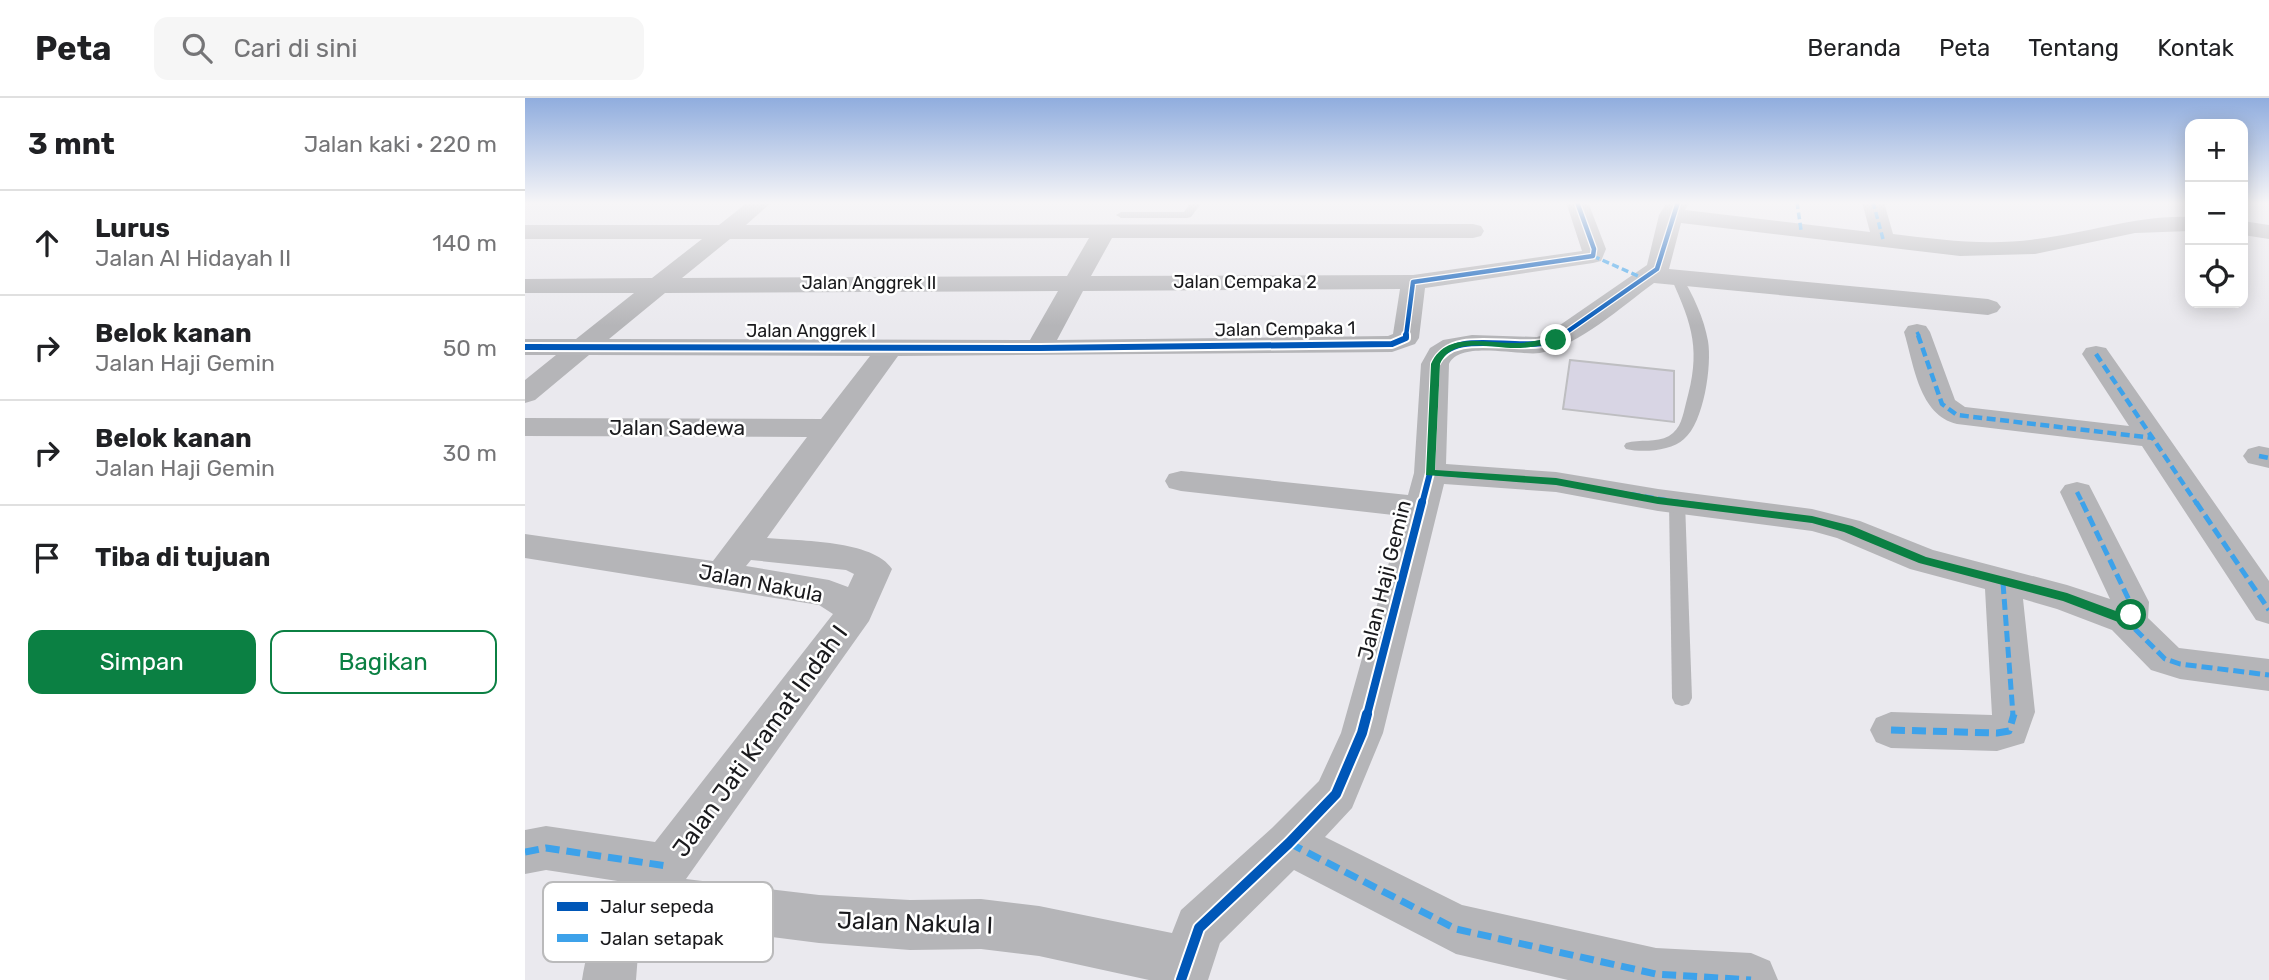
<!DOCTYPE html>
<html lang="id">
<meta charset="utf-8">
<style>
:root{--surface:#fff;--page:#f6f6f6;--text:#202124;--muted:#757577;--line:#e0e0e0;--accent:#0b8043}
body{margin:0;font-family:Rubik,sans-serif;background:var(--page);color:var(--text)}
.controls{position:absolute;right:21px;top:21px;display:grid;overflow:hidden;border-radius:14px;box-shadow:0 4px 18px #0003}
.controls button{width:63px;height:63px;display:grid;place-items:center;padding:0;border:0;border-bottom:2px solid var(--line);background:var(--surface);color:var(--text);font:35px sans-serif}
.stop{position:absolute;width:21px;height:21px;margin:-16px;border:5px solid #0b8043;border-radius:50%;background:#fff}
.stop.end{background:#0b8043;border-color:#fff;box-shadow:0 2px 7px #0008}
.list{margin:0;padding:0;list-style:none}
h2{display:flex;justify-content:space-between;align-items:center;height:91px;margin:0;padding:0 28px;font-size:30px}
h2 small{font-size:23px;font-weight:400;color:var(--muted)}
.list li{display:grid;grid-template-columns:46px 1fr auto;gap:21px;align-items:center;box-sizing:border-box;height:105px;padding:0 28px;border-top:2px solid var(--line)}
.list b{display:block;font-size:26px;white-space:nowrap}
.list p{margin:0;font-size:23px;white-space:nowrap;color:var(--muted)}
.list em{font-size:23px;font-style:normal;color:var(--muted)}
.actions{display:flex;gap:14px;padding:21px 28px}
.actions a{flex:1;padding:16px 0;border:2px solid var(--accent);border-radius:14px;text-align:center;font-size:24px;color:var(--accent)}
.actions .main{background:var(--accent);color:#fff}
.icon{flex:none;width:38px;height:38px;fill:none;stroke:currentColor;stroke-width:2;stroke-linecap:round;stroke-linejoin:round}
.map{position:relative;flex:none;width:1744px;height:882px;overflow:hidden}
header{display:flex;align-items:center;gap:42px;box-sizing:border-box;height:98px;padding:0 35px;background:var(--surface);border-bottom:2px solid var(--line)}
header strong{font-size:33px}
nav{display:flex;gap:38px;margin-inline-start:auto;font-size:24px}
.search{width:490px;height:63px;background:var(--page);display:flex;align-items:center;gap:18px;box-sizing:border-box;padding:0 24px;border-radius:14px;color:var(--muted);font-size:26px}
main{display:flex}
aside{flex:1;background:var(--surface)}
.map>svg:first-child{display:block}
.building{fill:#d8d5e4;stroke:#bebec1;stroke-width:2}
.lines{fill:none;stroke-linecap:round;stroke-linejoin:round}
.lane{fill:#b5b5b8;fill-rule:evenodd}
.street{fill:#b5b5b8;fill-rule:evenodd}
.quiet-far3{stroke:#3da2ea;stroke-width:3.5;stroke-dasharray:7 3.5;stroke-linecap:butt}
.quiet-far2{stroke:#3da2ea;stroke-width:4.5;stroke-dasharray:9 4.5;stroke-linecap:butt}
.quiet-far1{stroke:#3da2ea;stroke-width:5;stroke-dasharray:11 5;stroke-linecap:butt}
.quiet{stroke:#3da2ea;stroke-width:7;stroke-dasharray:14 7;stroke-linecap:butt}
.cycleway-far3-casing{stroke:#fff;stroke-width:7}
.cycleway-far2-casing{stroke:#fff;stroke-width:10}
.cycleway-far1-casing{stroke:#fff;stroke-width:12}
.cycleway-casing{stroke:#fff;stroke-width:14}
.cycleway-far3{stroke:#0057b8;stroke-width:4.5}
.cycleway-far2{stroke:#0057b8;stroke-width:6}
.cycleway-far1{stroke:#0057b8;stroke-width:8}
.cycleway{stroke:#0057b8;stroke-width:10}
.route{fill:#0b8043}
.labels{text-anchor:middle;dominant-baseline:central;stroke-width:5;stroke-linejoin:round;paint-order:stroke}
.far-street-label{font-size:18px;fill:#1a1a1d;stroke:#fff}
.street-label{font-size:21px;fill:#1a1a1d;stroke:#fff}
.near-street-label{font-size:24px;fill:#1a1a1d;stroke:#fff}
.key{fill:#fff;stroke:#bababb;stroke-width:2}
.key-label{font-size:19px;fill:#1a1a1d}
</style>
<header>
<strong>Peta</strong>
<div class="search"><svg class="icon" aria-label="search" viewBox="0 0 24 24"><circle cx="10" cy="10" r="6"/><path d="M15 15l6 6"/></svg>Cari di sini</div>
<nav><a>Beranda</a><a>Peta</a><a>Tentang</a><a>Kontak</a></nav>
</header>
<main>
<aside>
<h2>3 mnt<small>Jalan kaki · 220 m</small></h2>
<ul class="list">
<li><svg class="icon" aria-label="ahead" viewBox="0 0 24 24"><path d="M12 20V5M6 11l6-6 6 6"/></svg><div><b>Lurus</b><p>Jalan Al Hidayah II</p></div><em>140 m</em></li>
<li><svg class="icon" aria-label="right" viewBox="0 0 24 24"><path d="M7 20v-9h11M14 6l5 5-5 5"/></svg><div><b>Belok kanan</b><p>Jalan Haji Gemin</p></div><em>50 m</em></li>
<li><svg class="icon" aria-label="right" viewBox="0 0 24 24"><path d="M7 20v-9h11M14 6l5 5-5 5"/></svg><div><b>Belok kanan</b><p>Jalan Haji Gemin</p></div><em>30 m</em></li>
<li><svg class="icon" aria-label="arrive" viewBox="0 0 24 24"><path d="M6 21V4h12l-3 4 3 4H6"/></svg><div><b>Tiba di tujuan</b></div></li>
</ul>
<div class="actions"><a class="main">Simpan</a><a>Bagikan</a></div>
</aside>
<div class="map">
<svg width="1744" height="882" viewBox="0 0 1744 882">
<rect width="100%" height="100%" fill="#eae9ee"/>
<polygon class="building" points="1045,262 1149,273 1149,324 1038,311"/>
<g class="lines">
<g class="lane">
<polygon points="666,104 677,104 666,119 662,120 596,120 591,117 596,114 659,114"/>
<path d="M1152,176L1156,177C1168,197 1179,220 1183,243C1187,267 1179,324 1159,341C1146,353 1118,355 1101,351L1099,348L1101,345C1115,341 1131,345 1144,338C1156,331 1158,317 1161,305C1176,253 1168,228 1146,180Z"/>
<polygon points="1152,399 1160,404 1167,600 1164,606 1157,608 1150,606 1147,600 1144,404"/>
</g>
<g class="street">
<path d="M223,104H247L221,127L948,126L956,128L959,133L956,138L948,140H587L566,178L888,177L1057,153L1041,104H1063L1081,151L1076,163L1068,165L900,190L894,240L890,246L867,254L373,258L242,440C274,443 349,442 367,471L344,523L161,781L294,797L385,802L456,801L514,808L647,835L656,812L747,730L794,683L816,635L877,418L656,393L644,390L640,383L644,376L656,373L883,397L889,375L896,266L905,250L918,242L947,237L1012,239L1022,236L1122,167L1134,117L1142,104H1164L1160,112L1345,134L1337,104H1359L1368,136C1416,142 1464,148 1512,141C1564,135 1612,117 1665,119V133L1610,135L1510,156L1435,158L1156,125L1144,171L1463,201L1472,204L1476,209L1472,214L1463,217L1129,185C1097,208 1054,248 1015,255C993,258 935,242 924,266L921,366L1031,374L1133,391L1287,411L1335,423L1408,452L1542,487L1585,501L1535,394L1540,387L1552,384L1564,387L1624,504L1623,520L1654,550L1744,561V593L1655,581L1626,572L1587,532L1532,511L1498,501L1510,614L1499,645L1472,653L1366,650L1351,644L1345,632L1351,620L1366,614L1467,617L1460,491L1385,471L1312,440L1287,433L1133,413L1031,394L919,386L858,635L827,710L800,739L937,807L1131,850L1226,855L1245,863L1253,882H1043L931,856L769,772L695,845L683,882H624L514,858L456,851L385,852L294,845L131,824L113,856L111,882H57C64,837 76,822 99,784L21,772L0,776V732L21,728L130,744L308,516L294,507L0,460V436L188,463L282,339L0,338V320L296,321L345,258L64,257L10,302L0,305V282L31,257H0V241H51L109,195H0V181L127,180L177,141H0V127H194ZM564,140L542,178L157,180L205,141ZM875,191L868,236L863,238L532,242L558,193ZM533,193L505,242L84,241L140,195ZM226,462L321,472L329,476L323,489L304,482L221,468Z"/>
<polygon points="1718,123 1744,127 1744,141 1718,137"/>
<path d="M1392,226L1401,228L1405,234L1430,302L1440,309L1604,328L1557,256L1561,250L1571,248L1581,250L1744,483V526L1731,522L1617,348L1432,326C1394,317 1389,267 1379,234L1383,228Z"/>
<polygon points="1734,348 1744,350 1744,370 1723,365 1718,358 1723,351"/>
</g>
<g class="quiet-far3">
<polyline points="1272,104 1276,132"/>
<polyline points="1348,104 1358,141"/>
<polyline points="1068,158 1120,181"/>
<polyline points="1392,234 1394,238"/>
</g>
<g class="quiet-far2">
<polyline points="1393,237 1417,306 1432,317 1628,340"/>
<polyline points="1571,256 1672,406"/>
<polyline points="1734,358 1744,360"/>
<polyline points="905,375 1031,384 1165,406"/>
<polyline points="1552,394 1558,406"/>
</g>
<g class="quiet-far1">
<polyline points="1151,404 1287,422 1323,431 1398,462 1542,500 1584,515 1601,522 1640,561 1655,566 1744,577"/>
<polyline points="1557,404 1605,504 1606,517 1601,522"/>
<polyline points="1671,404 1744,512"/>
<polyline points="1478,485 1488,617"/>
</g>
<g class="quiet">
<polyline points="1366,632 1472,635 1484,633 1489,616"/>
<polyline points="764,745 931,831 1131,876 1226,882"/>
<polyline points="0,754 21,750 142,768"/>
</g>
<defs>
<g id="cycleway-far3">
<polyline points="881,238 888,184 1068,158 1069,151 1052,104"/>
<polyline points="1036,238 1132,171 1153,104"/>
</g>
<g id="cycleway-far2">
<polyline points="0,249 514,250 867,246 881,240 881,237"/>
<path d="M897,406L905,375L910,266C931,224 1003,262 1039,237"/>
</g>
<polyline id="cycleway-far1" points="842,617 897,404"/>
<polyline id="cycleway" points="656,882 674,830 764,745 811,696 837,635 842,616"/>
</defs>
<use href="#cycleway-far3" class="cycleway-far3-casing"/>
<use href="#cycleway-far2" class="cycleway-far2-casing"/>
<use href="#cycleway-far1" class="cycleway-far1-casing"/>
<use href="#cycleway" class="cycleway-casing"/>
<use href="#cycleway-far3" class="cycleway-far3"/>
<use href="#cycleway-far2" class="cycleway-far2"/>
<use href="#cycleway-far1" class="cycleway-far1"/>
<use href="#cycleway" class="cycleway"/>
</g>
<linearGradient id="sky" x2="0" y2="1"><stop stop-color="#90adde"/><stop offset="0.46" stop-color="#f6f5f7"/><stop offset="1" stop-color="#f6f5f7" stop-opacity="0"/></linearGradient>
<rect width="1744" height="228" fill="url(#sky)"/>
<path class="route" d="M1031,239L1034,240V244C1020,247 1004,250 990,250C966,250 927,238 915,266L910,372L1031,380L1133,399L1287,418L1327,428L1401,459L1542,495L1599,516L1606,512L1613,517L1601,527L1538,503L1394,465L1319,434L1287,425L1133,406L1031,387L901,377L906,266C921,232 962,246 992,245C1004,245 1018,241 1031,239Z"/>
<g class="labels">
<g class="far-street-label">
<text x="720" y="184">Jalan Cempaka 2</text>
<text x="344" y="185">Jalan Anggrek II</text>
<text transform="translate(760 231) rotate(-1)">Jalan Cempaka 1</text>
<text x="286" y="233">Jalan Anggrek I</text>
</g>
<g class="street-label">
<text x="152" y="329">Jalan Sadewa</text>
<text transform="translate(859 482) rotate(-76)">Jalan Haji Gemin</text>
<text transform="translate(236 485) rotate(11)">Jalan Nakula</text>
</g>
<g class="near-street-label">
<text transform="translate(235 643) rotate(-54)">Jalan Jati Kramat Indah I</text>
<text transform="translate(390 825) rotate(2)">Jalan Nakula I</text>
</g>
</g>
<rect x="18" y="784" width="230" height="80" rx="10" class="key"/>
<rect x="32" y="804" width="31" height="9" fill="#0057b8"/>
<rect x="32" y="836" width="31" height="8" fill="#3da2ea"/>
<g class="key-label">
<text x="75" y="815">Jalur sepeda</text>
<text x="75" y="847">Jalan setapak</text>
</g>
</svg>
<div class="controls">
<button>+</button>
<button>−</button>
<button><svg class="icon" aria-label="locate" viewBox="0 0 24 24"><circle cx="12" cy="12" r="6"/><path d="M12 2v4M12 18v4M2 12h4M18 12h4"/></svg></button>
</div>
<div class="stop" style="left:1606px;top:517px"></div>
<div class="stop end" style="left:1031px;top:242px"></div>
</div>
</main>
